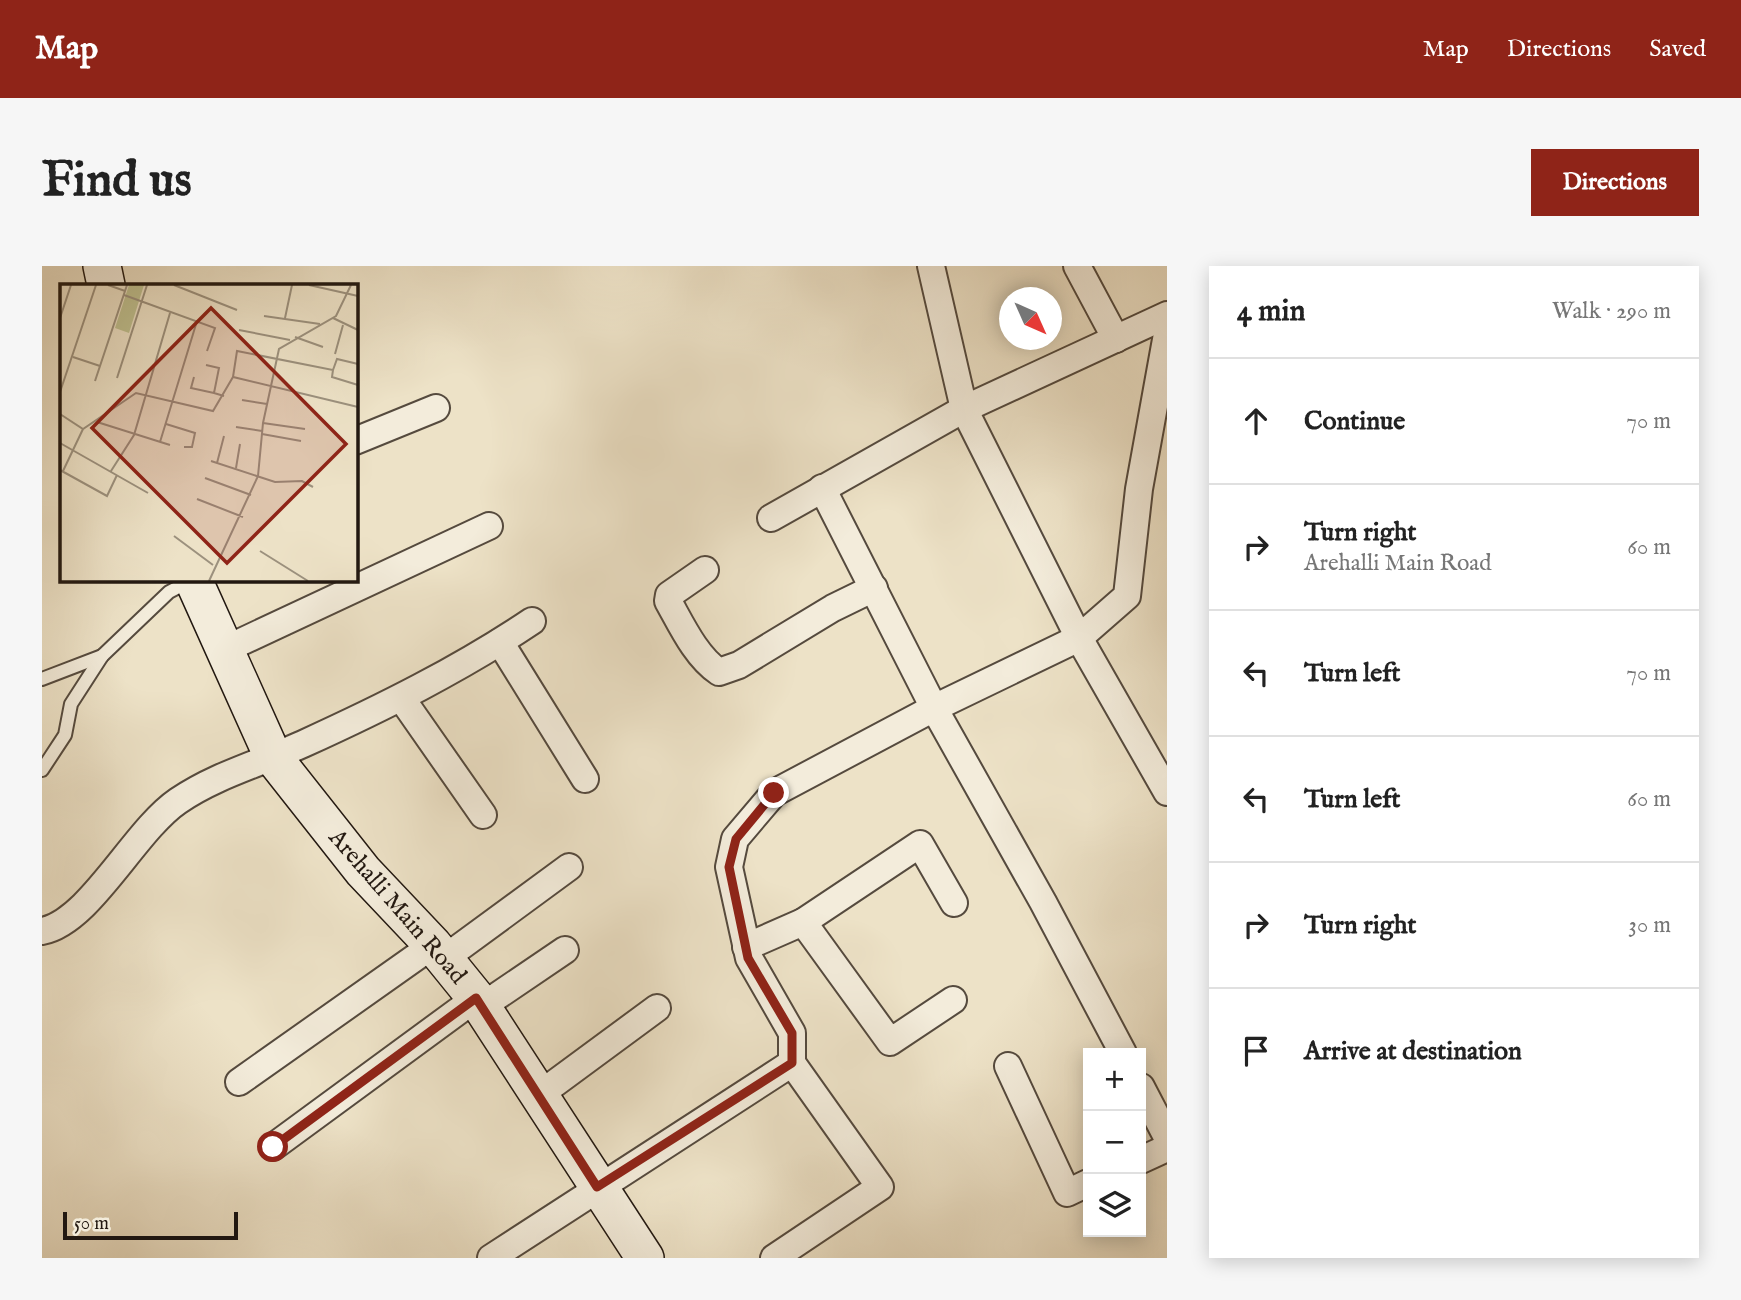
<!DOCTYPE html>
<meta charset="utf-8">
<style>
:root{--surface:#fff;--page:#f6f6f6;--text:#222;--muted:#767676;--line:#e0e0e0;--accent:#8f2418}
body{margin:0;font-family:"IM FELL English",serif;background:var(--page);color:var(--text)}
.controls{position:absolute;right:21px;bottom:21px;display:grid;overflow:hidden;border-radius:0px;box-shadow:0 4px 18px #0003}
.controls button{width:63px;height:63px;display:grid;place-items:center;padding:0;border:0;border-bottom:2px solid var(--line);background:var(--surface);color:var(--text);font:35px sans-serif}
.compass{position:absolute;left:957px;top:21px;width:63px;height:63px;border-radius:50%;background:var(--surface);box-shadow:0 4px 18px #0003;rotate:135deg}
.scale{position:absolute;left:21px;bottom:18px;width:175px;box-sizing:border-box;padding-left:7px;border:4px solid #221811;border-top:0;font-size:19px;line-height:24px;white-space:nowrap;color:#221811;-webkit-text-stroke:5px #f3ecdb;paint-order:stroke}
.stop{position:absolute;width:21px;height:21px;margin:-16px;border:5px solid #8f2418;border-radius:50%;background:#fff}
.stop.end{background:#8f2418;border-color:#fff;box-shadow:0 2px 7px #0008}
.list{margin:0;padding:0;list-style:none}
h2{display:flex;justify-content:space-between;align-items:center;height:91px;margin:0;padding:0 28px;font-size:30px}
h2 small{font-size:23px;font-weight:400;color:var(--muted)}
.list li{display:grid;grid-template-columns:46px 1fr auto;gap:21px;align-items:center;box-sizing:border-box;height:126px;padding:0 28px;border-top:2px solid var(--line)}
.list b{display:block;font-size:26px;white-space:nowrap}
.list p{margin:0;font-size:23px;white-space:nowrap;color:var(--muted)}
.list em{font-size:23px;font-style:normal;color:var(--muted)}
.icon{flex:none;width:38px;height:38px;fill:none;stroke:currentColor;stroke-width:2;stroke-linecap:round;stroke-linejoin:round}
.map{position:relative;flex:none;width:1125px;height:992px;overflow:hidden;border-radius:0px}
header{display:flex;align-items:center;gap:42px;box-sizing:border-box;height:98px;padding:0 35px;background:var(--accent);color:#fff}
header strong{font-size:33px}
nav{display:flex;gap:38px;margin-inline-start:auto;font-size:24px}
.intro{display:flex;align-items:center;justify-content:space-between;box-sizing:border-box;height:168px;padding:0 42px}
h1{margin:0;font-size:49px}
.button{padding:18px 32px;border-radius:0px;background:var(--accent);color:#fff;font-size:24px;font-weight:700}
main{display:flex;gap:42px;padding:0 42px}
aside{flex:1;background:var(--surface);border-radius:0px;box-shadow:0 4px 18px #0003}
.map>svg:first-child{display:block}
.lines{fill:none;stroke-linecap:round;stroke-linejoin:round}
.lane-casing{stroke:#554a3e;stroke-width:16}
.street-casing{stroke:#554a3e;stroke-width:30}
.secondary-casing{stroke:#221811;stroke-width:40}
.lane{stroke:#f3ecdb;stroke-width:12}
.street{stroke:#f3ecdb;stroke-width:26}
.secondary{stroke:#f3ecdb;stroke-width:37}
.route{stroke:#8f2418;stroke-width:9}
.labels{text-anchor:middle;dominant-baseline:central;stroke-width:5;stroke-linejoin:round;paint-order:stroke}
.street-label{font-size:24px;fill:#221811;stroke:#f3ecdb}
.inset-road{fill:none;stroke:#9c917e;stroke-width:2}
.view{fill:#8f2418;fill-opacity:0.15;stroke:#8f2418;stroke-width:3.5}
.inset-edge{fill:none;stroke:#221811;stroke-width:3.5}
</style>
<header>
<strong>Map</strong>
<nav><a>Map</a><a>Directions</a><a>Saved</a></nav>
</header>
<div class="intro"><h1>Find us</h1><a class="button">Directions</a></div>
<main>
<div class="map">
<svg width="1125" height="992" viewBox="0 0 1125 992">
<rect width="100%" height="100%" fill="#ede2c7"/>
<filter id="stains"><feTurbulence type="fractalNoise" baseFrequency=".00286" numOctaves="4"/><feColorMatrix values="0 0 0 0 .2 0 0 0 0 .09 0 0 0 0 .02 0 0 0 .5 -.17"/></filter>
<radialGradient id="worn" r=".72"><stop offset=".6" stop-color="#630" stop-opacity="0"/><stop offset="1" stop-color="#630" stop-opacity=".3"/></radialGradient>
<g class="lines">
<defs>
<g id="lane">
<polyline points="0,413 60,390"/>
<polyline points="0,504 23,469 29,438 60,390 127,326 148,315"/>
</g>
<g id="street">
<polyline points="889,0 922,143 1037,372 1125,526"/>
<polyline points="1035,0 1074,73"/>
<polyline points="313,175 394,142"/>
<polyline points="780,222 892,442 1001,636 1081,787"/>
<polyline points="729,252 922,143 1125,49"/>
<path d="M663,304L627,329L626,335C639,358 654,391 677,406L697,399L791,342L832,322"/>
<polyline points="458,376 543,513"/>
<polyline points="184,383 447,260"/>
<polyline points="360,433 441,549"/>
<polyline points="761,656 878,578 912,637"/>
<path d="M0,665C48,656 92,565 136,535C174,509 219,497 261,478C340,442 417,404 490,355"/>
<polyline points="704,681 761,656 848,776 911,734"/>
<polyline points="403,692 527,601"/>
<polyline points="439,741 523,684"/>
<polyline points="966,800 1025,927 1046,917"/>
<polyline points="197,816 391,679"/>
<polyline points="1099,821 1125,871"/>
<polyline points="497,829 615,742"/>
<polyline points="231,881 434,732"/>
<polyline points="1099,894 1125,882"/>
<polyline points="449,992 750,797 750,767 707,692 687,601 693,573 732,527 892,442 1037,372 1085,330 1097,223 1125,68"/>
<polyline points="732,992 838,921 750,797"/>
</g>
<g id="secondary">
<polyline points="60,0 64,19"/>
<polyline points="151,313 231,491 321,605 391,679 434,732 603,992"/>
</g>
</defs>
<use href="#lane" class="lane-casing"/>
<use href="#street" class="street-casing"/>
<use href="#secondary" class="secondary-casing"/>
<use href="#lane" class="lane"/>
<use href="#street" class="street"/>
<use href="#secondary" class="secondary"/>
</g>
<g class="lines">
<polyline class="route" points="231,881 434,732 555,921 750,797 750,767 706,692 687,601 694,573 732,527"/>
</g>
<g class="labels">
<g class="street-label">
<text transform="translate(355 641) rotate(49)">Arehalli Main Road</text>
</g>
</g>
<g transform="translate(18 18)">
<rect width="298" height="298" fill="#ede2c7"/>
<path d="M69,1H84L69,49L55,44Z" fill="#bfc191"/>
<path class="inset-road" d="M48,1L65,7L67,1M114,1L177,26M249,1L298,12M64,11L155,44L147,67M204,32L260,40M0,34L11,1M225,34L232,1M273,34L298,46M179,46L230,56M235,53L263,63M275,70L283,41M13,73L40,82M146,81L159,84L154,109L164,112M273,86L277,75L298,80M134,93L131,104L154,109M173,93L177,67L273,86L272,93L298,101M57,94L87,1M35,97L65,7M0,108L36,1M182,116L207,120M0,130L23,145L76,109L153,127L173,93L298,123M37,138L110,161M203,139L245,145M106,140L135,149L132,163H124M176,143L202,147M202,150L241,157M100,158L137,37M0,159L88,209M151,177L215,198L242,197L253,203M157,179L164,152M176,184L180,160M0,186L47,212L57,191M3,187L23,145M51,187L74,151L110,29M145,194L191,211M137,215L183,233M114,252L153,281M200,267L248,297M149,297L198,192L203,139L219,65L276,32L291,1"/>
<path class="view" d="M151,24L286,160L167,279L32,144Z"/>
<rect width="298" height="298" class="inset-edge"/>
</g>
<rect width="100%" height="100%" filter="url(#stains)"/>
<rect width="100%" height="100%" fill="url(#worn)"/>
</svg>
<div class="controls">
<button>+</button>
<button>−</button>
<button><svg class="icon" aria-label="layers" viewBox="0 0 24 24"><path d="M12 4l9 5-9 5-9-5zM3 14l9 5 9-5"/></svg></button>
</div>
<svg class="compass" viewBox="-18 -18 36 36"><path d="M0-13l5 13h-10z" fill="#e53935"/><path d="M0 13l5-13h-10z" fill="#767676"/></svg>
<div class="scale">50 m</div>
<div class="stop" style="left:231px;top:881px"></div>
<div class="stop end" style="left:732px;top:527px"></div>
</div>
<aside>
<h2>4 min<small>Walk · 290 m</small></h2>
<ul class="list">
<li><svg class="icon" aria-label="ahead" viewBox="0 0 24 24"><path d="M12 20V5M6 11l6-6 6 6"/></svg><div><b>Continue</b></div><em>70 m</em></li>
<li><svg class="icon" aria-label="right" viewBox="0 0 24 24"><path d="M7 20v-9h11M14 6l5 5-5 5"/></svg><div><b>Turn right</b><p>Arehalli Main Road</p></div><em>60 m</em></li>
<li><svg class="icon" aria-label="left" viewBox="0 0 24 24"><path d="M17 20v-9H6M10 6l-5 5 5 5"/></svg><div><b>Turn left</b></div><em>70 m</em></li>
<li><svg class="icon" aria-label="left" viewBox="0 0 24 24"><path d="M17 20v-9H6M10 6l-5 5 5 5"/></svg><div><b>Turn left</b></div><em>60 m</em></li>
<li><svg class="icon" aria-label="right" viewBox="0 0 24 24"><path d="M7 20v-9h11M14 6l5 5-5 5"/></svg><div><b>Turn right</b></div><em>30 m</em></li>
<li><svg class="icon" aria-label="arrive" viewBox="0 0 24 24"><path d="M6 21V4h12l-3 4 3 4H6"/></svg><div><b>Arrive at destination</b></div></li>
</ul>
</aside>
</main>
